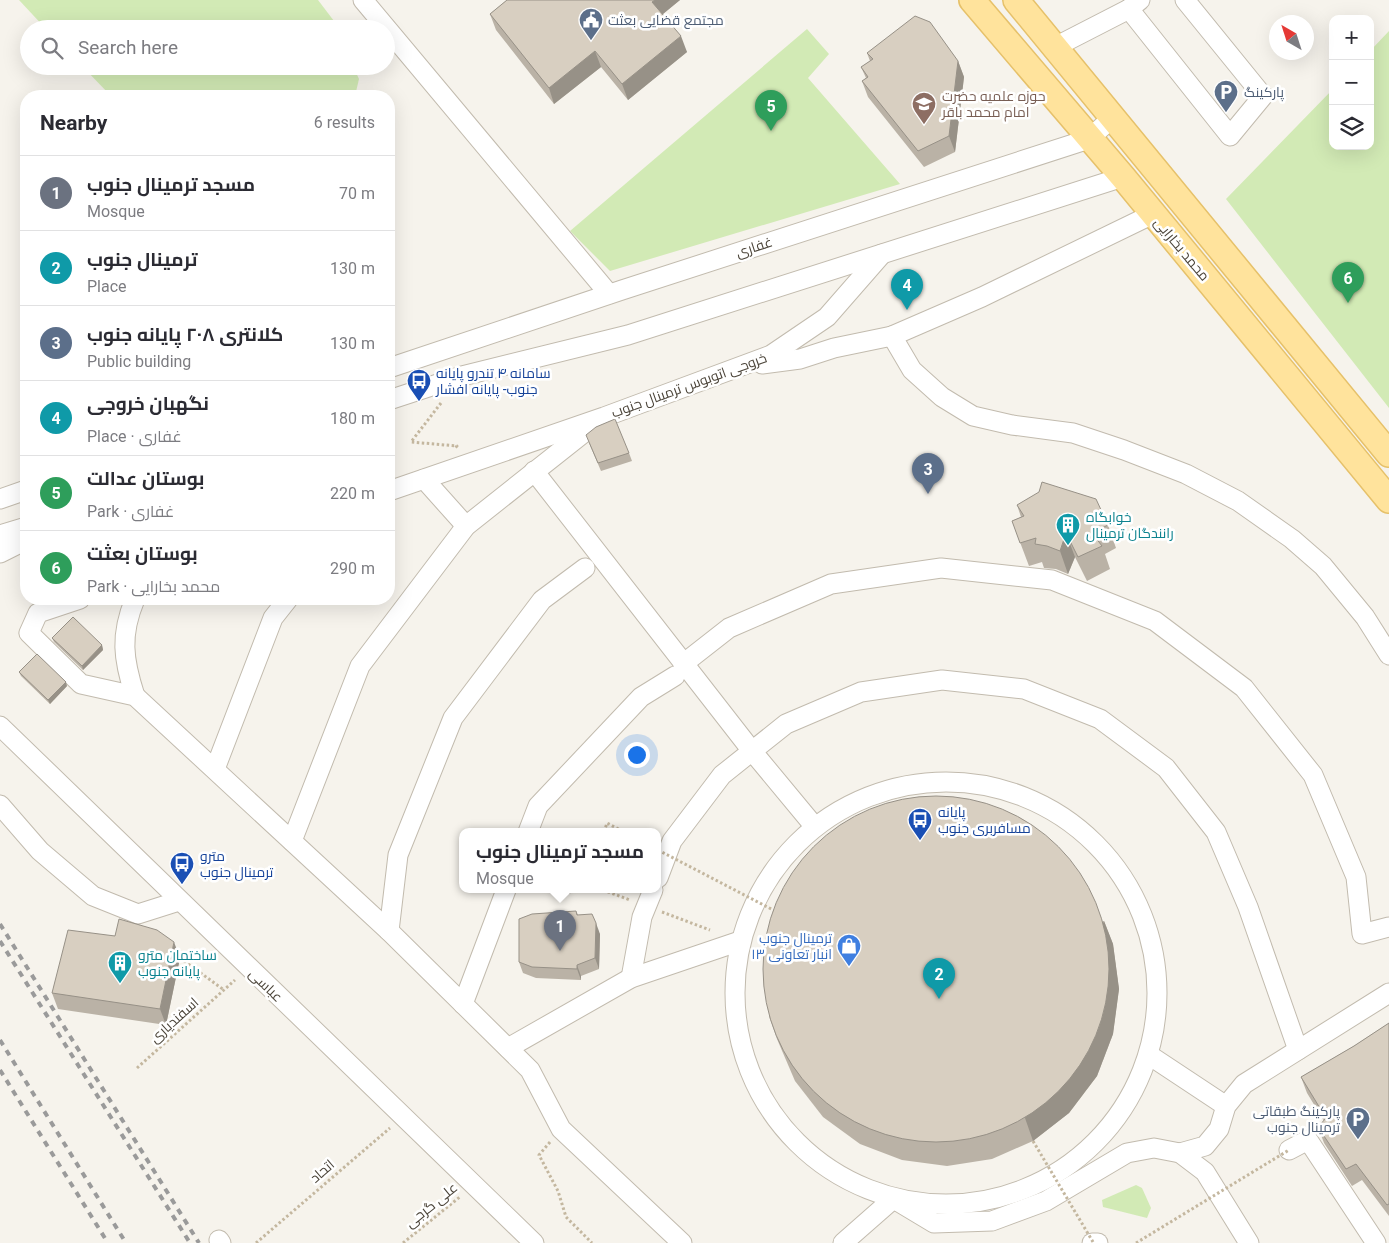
<!DOCTYPE html>
<meta charset="utf-8">
<style>
:root{--surface:#fff;--page:#f7f7f7;--text:#2b2b33;--muted:#7c7c81;--line:#e1e1e2;--accent:#b45309}
body{margin:0;font-family:Roboto,Cairo,sans-serif;background:var(--page);color:var(--text)}
.controls{position:absolute;right:15px;top:15px;display:grid;overflow:hidden;border-radius:10px;box-shadow:0 5px 20px #0002}
.controls button{width:45px;height:45px;display:grid;place-items:center;padding:0;border:0;border-bottom:1px solid var(--line);background:var(--surface);color:var(--text);font:25px sans-serif}
.compass{position:absolute;left:1269px;top:15px;width:45px;height:45px;border-radius:50%;background:var(--surface);box-shadow:0 5px 20px #0002;rotate:321deg}
.you{position:absolute;left:636px;top:754px;width:18px;height:18px;margin:-12px;border:4px solid #fff;border-radius:50%;background:#1a73e8;box-shadow:0 0 0 8px #1a73e833}
.badge{display:grid;place-items:center;width:32px;height:32px;border-radius:50%;background:var(--accent);color:#fff;font-size:16px;font-weight:700}
.pin{position:absolute;translate:-50% -41px;filter:drop-shadow(0 1px 2px #0008)}
.pin::after{content:'';position:absolute;top:26px;width:18px;height:15px;background:inherit;clip-path:polygon(0 0,100% 0,50% 100%)}
.popup{position:absolute;left:459px;top:828px;width:202px;height:65px;box-sizing:border-box;display:grid;place-content:center;border-radius:10px;background:var(--surface);filter:drop-shadow(0 1px 4px #0005);font-size:16px;white-space:nowrap;color:var(--muted)}
.popup b{font-size:19px;color:var(--text)}
.popup::after{content:'';position:absolute;left:50%;top:100%;margin-left:-10px;border:10px solid transparent;border-top-color:var(--surface)}
.list{margin:0;padding:0;list-style:none}
h2{display:flex;justify-content:space-between;align-items:center;height:65px;margin:0;padding:0 20px;font-size:21px}
h2 small{font-size:16px;font-weight:400;color:var(--muted)}
.list li{display:grid;grid-template-columns:32px 1fr auto;gap:15px;align-items:center;box-sizing:border-box;height:75px;padding:0 20px;border-top:1px solid var(--line)}
.list b{display:block;font-size:19px;white-space:nowrap}
.list p{margin:0;font-size:16px;white-space:nowrap;color:var(--muted)}
.list em{font-size:16px;font-style:normal;color:var(--muted)}
.icon{flex:none;width:28px;height:28px;fill:none;stroke:currentColor;stroke-width:2;stroke-linecap:round;stroke-linejoin:round}
.map{position:relative;flex:none;width:1389px;height:1243px;overflow:hidden}
.search{position:absolute;background:var(--surface);box-shadow:0 5px 20px #0002;left:20px;top:20px;width:375px;height:55px;display:flex;align-items:center;gap:12px;box-sizing:border-box;padding:0 18px;border-radius:28px;color:var(--muted);font-size:19px}
.panel{position:absolute;background:var(--surface);box-shadow:0 5px 20px #0002;left:20px;top:90px;width:375px;height:515px;border-radius:20px}
.map>svg:first-child{display:block}
.green{fill:#d2eab5}
.lines{fill:none;stroke-linecap:round;stroke-linejoin:round}
.minor-casing{stroke:#c2bbae;stroke-width:21}
.major-casing{stroke:#e6c16a;stroke-width:28}
.path{stroke:#c4b79f;stroke-width:3;stroke-dasharray:2.5 2.5;stroke-linecap:butt}
.minor{stroke:#fff;stroke-width:19}
.major{stroke:#ffe39c;stroke-width:25}
.rail{stroke:#9a9a9a;stroke-width:4;stroke-dasharray:6 6;stroke-linecap:butt}
.path-bridge{stroke:#c4b79f;stroke-width:3;stroke-dasharray:2.5 2.5;stroke-linecap:butt}
.wall{fill:#bab2a6}
.shaded-wall{fill:#979187}
.building{fill:#d8cfc1;stroke:#979187}
.labels{text-anchor:middle;dominant-baseline:central;stroke-width:5;stroke-linejoin:round;paint-order:stroke}
.service-label{font-size:14px;fill:#4e5e75;stroke:#fff;text-anchor:start}
.education-label{font-size:14px;fill:#785e54;stroke:#fff;text-anchor:start}
.street-label{font-size:14px;fill:#4b4439;stroke:#fff}
.transit-label{font-size:14px;fill:#164399;stroke:#fff;text-anchor:start}
.culture-label{font-size:14px;fill:#0d838f;stroke:#fff;text-anchor:start}
.shop-label{font-size:14px;fill:#366cbe;stroke:#fff;text-anchor:end}
</style>
<div class="map">
<svg width="1389" height="1243" viewBox="0 0 1389 1243">
<rect width="100%" height="100%" fill="#f6f3ec"/>
<g class="green">
<polygon points="19,0 318,0 334,21 337,29 46,29"/>
<polygon points="807,29 829,54 808,78 900,184 610,271 570,231"/>
<polygon points="1389,31 1389,408 1226,199 1333,89 1333,146 1370,146 1370,51"/>
<polygon points="82,66 353,66 359,79 355,96 111,96"/>
<polygon points="1136,1185 1142,1188 1151,1208 1147,1218 1103,1207 1102,1200"/>
</g>
<g class="lines">
<defs>
<g id="minor">
<polyline points="363,0 609,294"/>
<polyline points="1129,9 1230,136 1263,96 1185,0"/>
<polyline points="1055,47 1129,9 1140,0"/>
<polyline points="892,336 912,370 942,397 973,416 1012,425 1073,433 1124,450 1186,474 1238,501 1292,539 1323,566 1365,617 1389,655"/>
<polyline points="762,364 800,359 834,348 892,336 982,297 1153,214"/>
<polyline points="389,368 622,290 1089,139 1113,117"/>
<polyline points="389,400 462,376 628,335 1123,177"/>
<polyline points="534,471 752,751 815,827"/>
<polyline points="424,479 466,526"/>
<polyline points="389,491 604,417 771,355 827,317 882,254"/>
<polyline points="0,499 26,490"/>
<polyline points="0,535 26,527"/>
<polyline points="0,553 26,540"/>
<polyline points="80,599 38,613 29,633 81,684 135,696 389,931 530,1070 561,1129 682,1243"/>
<path d="M135,599C120,635 123,659 135,696"/>
<polyline points="683,664 729,628 831,584 941,568 1052,580 1155,621 1244,688 1313,775 1356,877 1362,934 1389,927"/>
<polyline points="0,726 534,1243"/>
<polyline points="215,769 273,618 288,599"/>
<circle cx="946" cy="993" r="211"/>
<polyline points="0,805 40,851 93,896 138,914 179,901"/>
<polyline points="528,832 538,806 641,697 675,676"/>
<polyline points="292,841 360,666 466,526 591,427"/>
<polyline points="658,878 672,841 722,775 786,724 861,692 942,680 1024,689 1100,719 1166,768 1216,832 1248,907 1298,1050"/>
<polyline points="389,931 398,855 453,718 542,600 585,568"/>
<polyline points="631,978 642,917 653,890"/>
<polyline points="463,1004 506,890"/>
<polyline points="508,1048 631,978 740,941"/>
<polyline points="1149,1055 1226,1106"/>
<polyline points="1289,1150 1308,1140 1376,1243"/>
<polyline points="1180,1153 1205,1146 1219,1129 1226,1106 1244,1084 1389,993"/>
<polyline points="899,1202 934,1223 992,1221 1046,1201 1127,1153 1154,1148 1180,1153 1205,1172 1249,1243"/>
<polyline points="219,1240 221,1243"/>
<polyline points="843,1243 893,1199"/>
<polyline points="1092,1243 1098,1243"/>
</g>
<g id="major">
<polyline points="972,0 1123,177 1389,500"/>
<polyline points="1016,0 1389,454"/>
</g>
</defs>
<use href="#minor" class="minor-casing"/>
<use href="#major" class="major-casing"/>
<g class="path">
<polyline points="441,403 411,442 457,446 455,448"/>
<polyline points="604,832 607,823 624,832"/>
<polyline points="603,890 630,900"/>
<polyline points="662,912 710,930"/>
<polyline points="180,958 224,990"/>
<polyline points="137,1068 235,980"/>
<polyline points="550,1142 539,1155 558,1191 566,1217 592,1243"/>
<polyline points="256,1243 390,1128"/>
<polyline points="403,1243 461,1196"/>
</g>
<use href="#minor" class="minor"/>
<use href="#major" class="major"/>
<g class="rail">
<polyline points="0,924 199,1243"/>
<polyline points="0,941 190,1243"/>
<polyline points="0,1040 126,1243"/>
<polyline points="0,1070 108,1243"/>
</g>
<g class="path-bridge">
<polyline points="658,850 777,912"/>
<polyline points="1033,1141 1093,1242"/>
<polyline points="1136,1243 1289,1150"/>
</g>
</g>
<g class="wall">
<polygon points="507,0 680,0 663,14 687,52 628,100 601,67 554,104 496,30 490,14"/>
<polygon points="867,53 958,61 964,77 955,152 924,167 868,97 862,81 866,78 861,67 870,61"/>
<polygon points="26,319 26,333 22,322"/>
<polygon points="589,443 629,453 632,461 601,471"/>
<polygon points="1017,505 1108,525 1116,548 1105,554 1110,569 1087,581 1075,557 1068,574 1056,569 1044,568 1042,562 1029,566 1012,521 1021,517"/>
<polygon points="52,638 102,645 103,650 83,670 54,642"/>
<polygon points="19,672 67,686 50,704 21,676"/>
<polygon points="556,890 571,890 570,894"/>
<polygon points="576,911 578,915 600,934 599,969 581,976 581,980 536,978 523,973 519,962"/>
<polygon points="1104,921 1113,944 1119,989 1113,1034 1097,1076 1069,1113 1033,1141 992,1159 947,1166 902,1160 860,1144 823,1117 795,1081 777,1039 769,1016"/>
<polygon points="180,958 166,1025 58,1009 52,993"/>
<polygon points="1389,1023 1389,1216 1362,1180 1352,1186 1324,1143 1318,1127 1324,1121 1307,1093 1301,1077 1354,1046"/>
</g>
<g class="shaded-wall">
<polygon points="655,0 680,0 658,18 652,2"/>
<polygon points="681,36 687,52 628,100 622,84"/>
<polygon points="595,51 601,67 554,104 549,88"/>
<polygon points="958,61 964,77 955,152 949,136"/>
<polygon points="1066,533 1075,557 1068,574 1060,551"/>
<polygon points="102,645 103,650 83,670 82,666"/>
<polygon points="66,682 67,686 50,704 48,700"/>
<polygon points="1104,921 1113,944 1119,989 1113,1034 1097,1076 1069,1113 1033,1141 1025,1118"/>
<polygon points="596,923 600,934 599,969 595,958"/>
<polygon points="174,942 180,958 166,1025 160,1009"/>
<polygon points="577,965 581,976 581,980 577,969"/>
</g>
<g class="building">
<polygon points="507,0 655,0 652,2 681,36 622,84 595,51 549,88 490,14"/>
<polygon points="915,16 930,22 958,61 949,136 918,151 862,81 868,77 861,67 873,59 867,53"/>
<polygon points="26,319 26,326 22,322"/>
<polygon points="615,419 629,453 598,463 586,435 596,427"/>
<polygon points="1042,482 1096,499 1108,525 1092,533 1102,546 1078,557 1066,533 1060,551 1047,546 1035,544 1036,538 1020,543 1012,521 1024,516 1017,505 1039,492"/>
<polygon points="73,617 102,645 82,666 52,638"/>
<polygon points="37,654 66,682 48,700 19,672"/>
<circle cx="936" cy="969" r="173"/>
<polygon points="576,911 577,915 592,914 596,923 595,958 577,965 577,969 532,967 519,962 519,919 532,914"/>
<polygon points="119,919 157,930 174,942 160,1009 52,993 68,930 115,936"/>
<polygon points="1389,1023 1389,1204 1387,1205 1356,1164 1346,1169 1318,1127 1326,1118 1301,1077 1354,1046"/>
</g>
<defs>
<symbol id="civic-pin" viewBox="-11 -11 22 30"><path d="M0 17L-7.5 6A9.5 9.5 0 1 1 7.5 6Z" fill="#5c6f8a" stroke="#fff"/><path d="M-.6-6.5H3V-4.5H.6V-3L4-1V1h2V6H-6V1h2V-1L-.6-3ZM-1.2 2.5V6h2.4V2.5Z" fill="#fff"/></symbol>
<symbol id="parking-pin" viewBox="-11 -11 22 30"><path d="M0 17L-7.5 6A9.5 9.5 0 1 1 7.5 6Z" fill="#5c6f8a" stroke="#fff"/><path d="M-3.5-5.5H1a3.5 3.5 0 0 1 0 7H-1V5.5H-3.5ZM-1-3.4V-.6H.8a1.4 1.4 0 0 0 0-2.8Z" fill="#fff"/></symbol>
<symbol id="university-pin" viewBox="-11 -11 22 30"><path d="M0 17L-7.5 6A9.5 9.5 0 1 1 7.5 6Z" fill="#8d6e63" stroke="#fff"/><path d="M0-5L7-2L0 1L-7-2ZM-4 1L0 2.5L4 1V4Q0 6-4 4Z" fill="#fff"/></symbol>
<symbol id="bus-pin" viewBox="-11 -11 22 30"><path d="M0 17L-7.5 6A9.5 9.5 0 1 1 7.5 6Z" fill="#1a4fb4" stroke="#fff"/><path d="M-5-6H5V4H4V6H2V4H-2V6H-4V4H-5ZM-3.5-4V0h7V-4ZM-3.5 1.2v1.5H-2V1.2ZM2 1.2v1.5H3.5V1.2Z" fill="#fff"/></symbol>
<symbol id="building-pin" viewBox="-11 -11 22 30"><path d="M0 17L-7.5 6A9.5 9.5 0 1 1 7.5 6Z" fill="#0f9aa8" stroke="#fff"/><path d="M-4-6H4V6H1V3H-1V6H-4ZM-2.5-4.3h1.7v1.8h-1.7ZM.8-4.3h1.7v1.8H.8ZM-2.5-1h1.7V.8h-1.7ZM.8-1h1.7V.8H.8Z" fill="#fff"/></symbol>
<symbol id="shop-pin" viewBox="-11 -11 22 30"><path d="M0 17L-7.5 6A9.5 9.5 0 1 1 7.5 6Z" fill="#3f7fe0" stroke="#fff"/><path d="M-5-2.5h2.3a2.7 3.5 0 0 1 5.4 0H5L5.5 6h-11ZM-1.5-2.5h3a1.5 2.3 0 0 0-3 0Z" fill="#fff"/></symbol>
</defs>
<g fill-rule="evenodd">
<use href="#civic-pin" x="577" y="6" width="28" height="38"/>
<use href="#parking-pin" x="1212" y="78" width="28" height="38"/>
<use href="#university-pin" x="910" y="90" width="28" height="38"/>
<use href="#bus-pin" x="405" y="367" width="28" height="38"/>
<use href="#building-pin" x="1054" y="511" width="28" height="38"/>
<use href="#bus-pin" x="906" y="806" width="28" height="38"/>
<use href="#bus-pin" x="168" y="850" width="28" height="38"/>
<use href="#shop-pin" x="835" y="932" width="28" height="38"/>
<use href="#building-pin" x="106" y="949" width="28" height="38"/>
<use href="#parking-pin" x="1344" y="1105" width="28" height="38"/>
</g>
<g class="labels">
<g class="service-label">
<text x="608" y="20">مجتمع قضایی بعثت</text>
<text x="1244" y="92">پارکینگ</text>
<text x="1340" y="1111" text-anchor="end">پارکینگ طبقاتی<tspan x="1340" dy="16">ترمینال جنوب</tspan></text>
</g>
<g class="education-label">
<text x="942" y="96">حوزه علمیه حضرت<tspan x="942" dy="16">امام محمد باقر</tspan></text>
</g>
<g class="street-label">
<text transform="translate(754 247) rotate(-18)">غفاری</text>
<text transform="translate(1182 249) rotate(50)">محمد بخارایی</text>
<text transform="translate(689 385) rotate(-20)">خروجی اتوبوس ترمینال جنوب</text>
<text transform="translate(266 985) rotate(44)">عباسی</text>
<text transform="translate(174 1020) rotate(-42)">اسفندیاری</text>
<text transform="translate(322 1171) rotate(-41)">اتحاد</text>
<text transform="translate(431 1205) rotate(-39)">علی گرجی</text>
</g>
<g class="transit-label">
<text x="436" y="373">سامانه ۴ تندرو پایانه<tspan x="436" dy="16">جنوب- پایانه افشار</tspan></text>
<text x="938" y="812">پایانه<tspan x="938" dy="16">مسافربری جنوب</tspan></text>
<text x="200" y="856">مترو<tspan x="200" dy="16">ترمینال جنوب</tspan></text>
</g>
<g class="culture-label">
<text x="1086" y="517">خوابگاه<tspan x="1086" dy="16">رانندگان ترمینال</tspan></text>
<text x="138" y="955">ساختمان مترو<tspan x="138" dy="16">پایانه جنوب</tspan></text>
</g>
<g class="shop-label">
<text x="832" y="938">ترمینال جنوب<tspan x="832" dy="16">انبار تعاونی ۱۳</tspan></text>
</g>
</g>
</svg>
<div class="controls">
<button>+</button>
<button>−</button>
<button><svg class="icon" aria-label="layers" viewBox="0 0 24 24"><path d="M12 4l9 5-9 5-9-5zM3 14l9 5 9-5"/></svg></button>
</div>
<svg class="compass" viewBox="-18 -18 36 36"><path d="M0-13l5 13h-10z" fill="#e53935"/><path d="M0 13l5-13h-10z" fill="#7c7c81"/></svg>
<div class="you"></div>
<div class="pin badge" style="left:560px;top:951px;background:#6b7280">1</div>
<div class="popup"><b>مسجد ترمینال جنوب</b>Mosque</div>
<div class="pin badge" style="left:939px;top:999px;background:#0f9aa8">2</div>
<div class="pin badge" style="left:928px;top:494px;background:#5c6f8a">3</div>
<div class="pin badge" style="left:907px;top:310px;background:#0f9aa8">4</div>
<div class="pin badge" style="left:771px;top:131px;background:#2e9e5b">5</div>
<div class="pin badge" style="left:1348px;top:303px;background:#2e9e5b">6</div>
<div class="search"><svg class="icon" aria-label="search" viewBox="0 0 24 24"><circle cx="10" cy="10" r="6"/><path d="M15 15l6 6"/></svg>Search here</div>
<section class="panel">
<h2>Nearby<small>6 results</small></h2>
<ul class="list">
<li><span class="badge" style="background:#6b7280">1</span><div><b>مسجد ترمینال جنوب</b><p>Mosque</p></div><em>70 m</em></li>
<li><span class="badge" style="background:#0f9aa8">2</span><div><b>ترمینال جنوب</b><p>Place</p></div><em>130 m</em></li>
<li><span class="badge" style="background:#5c6f8a">3</span><div><b>کلانتری ۲۰۸ پایانه جنوب</b><p>Public building</p></div><em>130 m</em></li>
<li><span class="badge" style="background:#0f9aa8">4</span><div><b>نگهبان خروجی</b><p>Place · غفاری</p></div><em>180 m</em></li>
<li><span class="badge" style="background:#2e9e5b">5</span><div><b>بوستان عدالت</b><p>Park · غفاری</p></div><em>220 m</em></li>
<li><span class="badge" style="background:#2e9e5b">6</span><div><b>بوستان بعثت</b><p>Park · محمد بخارایی</p></div><em>290 m</em></li>
</ul>
</section>
</div>
